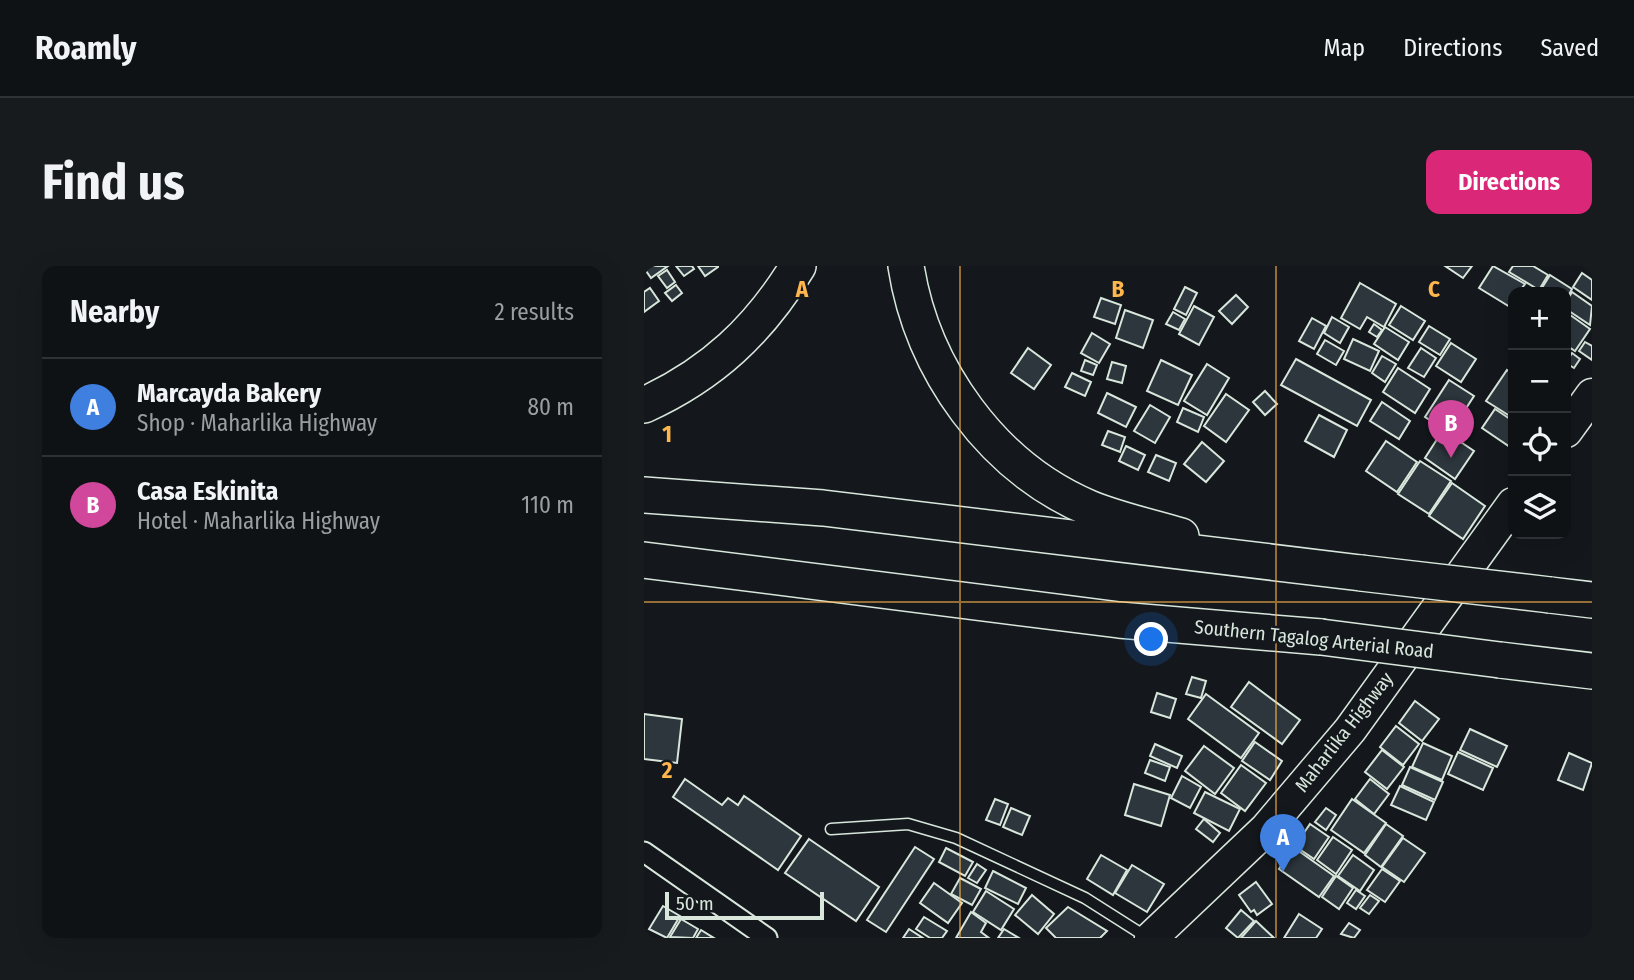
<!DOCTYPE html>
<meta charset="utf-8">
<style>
:root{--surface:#0f1215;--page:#181b1e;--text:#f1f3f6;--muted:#9b9ea0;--line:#2f3234;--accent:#db2777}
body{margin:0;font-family:"Fira Sans Condensed",sans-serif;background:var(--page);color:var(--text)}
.controls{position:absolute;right:21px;top:21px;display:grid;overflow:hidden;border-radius:14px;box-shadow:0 7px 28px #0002}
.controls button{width:63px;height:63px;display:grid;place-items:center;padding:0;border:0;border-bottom:2px solid var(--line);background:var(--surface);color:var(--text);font:35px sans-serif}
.scale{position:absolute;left:21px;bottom:18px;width:159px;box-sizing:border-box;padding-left:7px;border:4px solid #d8e6dc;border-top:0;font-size:19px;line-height:24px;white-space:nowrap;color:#d8e6dc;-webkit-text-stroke:5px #14181c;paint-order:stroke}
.you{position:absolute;left:508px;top:374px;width:24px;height:24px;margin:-18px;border:5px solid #fff;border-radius:50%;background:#1a73e8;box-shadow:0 0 0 10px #1a73e833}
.badge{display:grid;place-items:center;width:46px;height:46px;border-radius:50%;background:var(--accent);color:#fff;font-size:23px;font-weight:700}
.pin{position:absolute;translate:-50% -58px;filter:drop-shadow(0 2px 4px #0008)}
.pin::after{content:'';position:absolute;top:37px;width:24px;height:21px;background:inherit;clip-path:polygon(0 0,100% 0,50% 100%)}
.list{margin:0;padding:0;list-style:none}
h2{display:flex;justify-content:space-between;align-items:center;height:91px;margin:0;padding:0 28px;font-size:30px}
h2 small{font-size:23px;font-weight:400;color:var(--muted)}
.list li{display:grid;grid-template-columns:46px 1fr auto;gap:21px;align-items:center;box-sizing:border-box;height:98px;padding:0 28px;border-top:2px solid var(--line)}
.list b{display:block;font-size:26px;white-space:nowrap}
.list p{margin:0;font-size:23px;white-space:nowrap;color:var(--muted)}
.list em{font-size:23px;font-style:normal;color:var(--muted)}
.icon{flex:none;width:38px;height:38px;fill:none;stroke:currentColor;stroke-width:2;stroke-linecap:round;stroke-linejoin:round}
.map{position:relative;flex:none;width:948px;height:672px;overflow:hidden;border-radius:14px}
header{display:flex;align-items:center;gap:42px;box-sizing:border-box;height:98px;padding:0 35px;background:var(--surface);border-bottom:2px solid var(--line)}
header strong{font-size:33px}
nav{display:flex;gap:38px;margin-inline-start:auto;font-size:24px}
.intro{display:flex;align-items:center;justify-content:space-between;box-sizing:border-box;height:168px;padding:0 42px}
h1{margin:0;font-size:49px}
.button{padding:18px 32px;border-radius:14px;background:var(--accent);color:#fff;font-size:24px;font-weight:700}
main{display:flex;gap:42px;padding:0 42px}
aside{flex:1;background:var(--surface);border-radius:14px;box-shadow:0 7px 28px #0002}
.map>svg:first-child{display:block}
.building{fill:#2c363c;stroke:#d8e6dc;stroke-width:2}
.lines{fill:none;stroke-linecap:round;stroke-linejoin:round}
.service-casing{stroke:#d8e6dc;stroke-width:13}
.minor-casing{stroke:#d8e6dc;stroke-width:23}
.trunk-casing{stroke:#d8e6dc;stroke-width:35}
.motorway-casing{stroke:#d8e6dc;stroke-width:38}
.service{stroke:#14181c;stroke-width:10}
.minor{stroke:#14181c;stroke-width:19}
.trunk{stroke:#14181c;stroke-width:32}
.motorway{stroke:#14181c;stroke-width:35}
.motorway-bridge-casing{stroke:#d8e6dc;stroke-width:38;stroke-linecap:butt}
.motorway-bridge{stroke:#14181c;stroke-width:35}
.grid{fill:none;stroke:#ffb74d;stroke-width:2;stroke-opacity:0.55}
.labels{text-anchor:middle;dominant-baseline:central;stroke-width:5;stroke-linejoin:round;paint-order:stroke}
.street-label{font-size:19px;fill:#d8e6dc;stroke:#14181c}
.grid-label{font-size:23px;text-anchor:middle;font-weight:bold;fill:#ffb74d;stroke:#14181c;stroke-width:5;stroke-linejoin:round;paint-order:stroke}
</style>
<header>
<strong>Roamly</strong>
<nav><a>Map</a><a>Directions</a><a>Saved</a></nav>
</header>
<div class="intro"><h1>Find us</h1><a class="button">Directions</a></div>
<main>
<aside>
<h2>Nearby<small>2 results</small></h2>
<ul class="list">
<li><span class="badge" style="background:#3f7fe0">A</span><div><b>Marcayda Bakery</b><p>Shop · Maharlika Highway</p></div><em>80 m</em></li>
<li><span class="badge" style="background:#d1479c">B</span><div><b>Casa Eskinita</b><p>Hotel · Maharlika Highway</p></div><em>110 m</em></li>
</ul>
</aside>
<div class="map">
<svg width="948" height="672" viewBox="0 0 948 672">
<rect width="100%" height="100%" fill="#14181c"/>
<g class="building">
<polygon points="3,0 24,0 7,12 0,2"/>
<polygon points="32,0 48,0 50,3 40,10"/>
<polygon points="54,0 74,0 74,1 61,10"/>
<polygon points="801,0 828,0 819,12"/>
<polygon points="849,0 881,18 875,26 869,26 866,41 835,22"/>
<polygon points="869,0 889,0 904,9 895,24 865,6"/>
<polygon points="23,4 31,16 23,22 14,10"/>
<polygon points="938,7 948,14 948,34 929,21"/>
<polygon points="906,9 928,23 922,34 922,26 896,25"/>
<polygon points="716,17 752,38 740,61 723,51 716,63 697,52"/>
<polygon points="32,19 38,27 28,35 21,27"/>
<polygon points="541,21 553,27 542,49 530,43"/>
<polygon points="6,22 15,35 0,46 0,26"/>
<polygon points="928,26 948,40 946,59 922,43 922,36"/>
<polygon points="592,29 604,41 588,58 575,45"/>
<polygon points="457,32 477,39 471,58 450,51"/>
<polygon points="550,40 570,51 555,79 535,68"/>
<polygon points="757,40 781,55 769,74 745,59"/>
<polygon points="481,44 509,54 499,82 472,72"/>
<polygon points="529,46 541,53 535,64 522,58"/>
<polygon points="922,46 946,63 931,85 922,79"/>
<polygon points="688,51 705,61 696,77 680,67"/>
<polygon points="668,52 682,60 670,83 655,75"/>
<polygon points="730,58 738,64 733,71 725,66"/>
<polygon points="785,60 806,73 796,89 775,76"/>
<polygon points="741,61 765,76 754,94 730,78"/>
<polygon points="448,67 466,78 455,97 437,87"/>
<polygon points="709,73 735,85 726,105 700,93"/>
<polygon points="681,74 700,85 692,99 673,88"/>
<polygon points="941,76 948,80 948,94 935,85"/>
<polygon points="807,77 832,93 817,116 792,100"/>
<polygon points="384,82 407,99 390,123 367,107"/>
<polygon points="777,82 792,92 780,111 764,102"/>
<polygon points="928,87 936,93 930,102 922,97"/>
<polygon points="738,90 752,98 741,116 728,107"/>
<polygon points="652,93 727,134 713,160 637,119"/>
<polygon points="441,94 453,99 449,109 437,105"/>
<polygon points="517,94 548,109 534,139 503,125"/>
<polygon points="468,96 482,100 478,117 463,113"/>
<polygon points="563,98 585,112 563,149 540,135"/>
<polygon points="754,102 786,123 771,147 739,126"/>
<polygon points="863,104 869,108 869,152 842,135"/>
<polygon points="428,107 447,116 441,130 421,121"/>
<polygon points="805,114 830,130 806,167 781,151"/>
<polygon points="621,125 633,138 621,149 609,136"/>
<polygon points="463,127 492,141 482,161 454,147"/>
<polygon points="582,128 605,144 582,176 560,160"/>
<polygon points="738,136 766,155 755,173 726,155"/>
<polygon points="506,139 526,151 511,177 490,165"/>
<polygon points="539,142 560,151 554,166 533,156"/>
<polygon points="851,143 869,155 869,183 838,162"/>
<polygon points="675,149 703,164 690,191 661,175"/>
<polygon points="799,164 830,185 811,213 781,192"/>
<polygon points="464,165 481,171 476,186 458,179"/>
<polygon points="742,175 773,196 753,226 722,205"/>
<polygon points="558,176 580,195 562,216 540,198"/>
<polygon points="482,180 501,189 494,204 475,195"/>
<polygon points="512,189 532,197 525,215 504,206"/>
<polygon points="776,195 807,215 785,248 754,228"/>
<polygon points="808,217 841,240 819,273 785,250"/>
<polygon points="548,411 562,415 557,432 542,428"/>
<polygon points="605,416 656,454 638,478 587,441"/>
<polygon points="513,427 532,433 526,452 507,446"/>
<polygon points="562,428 615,467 597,492 544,453"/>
<polygon points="771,435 795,453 778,475 755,457"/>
<polygon points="0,448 38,453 33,497 0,493"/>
<polygon points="752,460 775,478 759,499 736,481"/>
<polygon points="826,463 863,480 853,501 816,484"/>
<polygon points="611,476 638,495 626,514 598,495"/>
<polygon points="779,477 808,490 798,514 768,501"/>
<polygon points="511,478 538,490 533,502 506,490"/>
<polygon points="560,480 590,502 571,528 541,505"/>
<polygon points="738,484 760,501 743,523 721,506"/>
<polygon points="814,486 849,502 839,524 804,508"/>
<polygon points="925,487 948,497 939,524 914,514"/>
<polygon points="506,494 526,501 521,515 501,507"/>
<polygon points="597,499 622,517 601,545 577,527"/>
<polygon points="766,501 799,516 791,534 758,519"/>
<polygon points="538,510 557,521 546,542 527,532"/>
<polygon points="41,513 78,539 84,532 94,539 100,530 157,570 134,604 29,531"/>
<polygon points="726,513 745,528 730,548 711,533"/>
<polygon points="490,518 526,529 517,560 481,549"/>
<polygon points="756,520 790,536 782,554 747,539"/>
<polygon points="561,526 596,543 585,565 550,547"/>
<polygon points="351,533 364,538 356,559 342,554"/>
<polygon points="708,533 742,557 720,587 687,564"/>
<polygon points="367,542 386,550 378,569 359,561"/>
<polygon points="682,542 692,549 682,564 671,556"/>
<polygon points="560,553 576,567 569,576 552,563"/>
<polygon points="666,558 685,571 670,593 651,580"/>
<polygon points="742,558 759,570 737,601 721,589"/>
<polygon points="689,571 708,584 692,608 673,594"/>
<polygon points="759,572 781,587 760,616 738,601"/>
<polygon points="165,573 235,621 212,655 141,607"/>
<polygon points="271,581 290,593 242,666 223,654"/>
<polygon points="649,581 690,610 675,631 635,603"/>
<polygon points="302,582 329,596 321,610 295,596"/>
<polygon points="457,589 483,604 469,629 443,613"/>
<polygon points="709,589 730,604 716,625 694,610"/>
<polygon points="333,598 342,604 333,617 324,612"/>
<polygon points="488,599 520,618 503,646 471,627"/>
<polygon points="738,603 756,615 741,636 723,624"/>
<polygon points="349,605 382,622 374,638 341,622"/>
<polygon points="692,610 709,622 695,643 678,631"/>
<polygon points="316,612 337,623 328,639 307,628"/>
<polygon points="612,616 628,638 613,649 610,644 607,646 595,629"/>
<polygon points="290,617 318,637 304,657 276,637"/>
<polygon points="712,624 721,630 712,643 703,637"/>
<polygon points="342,625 370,643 357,664 329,646"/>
<polygon points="388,629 410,648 394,668 371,649"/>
<polygon points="726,629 735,635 725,648 716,642"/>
<polygon points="19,640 36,650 23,672 5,663"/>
<polygon points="424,641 463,665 456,672 412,672 402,662"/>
<polygon points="597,644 610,655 594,672 582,662"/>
<polygon points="327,646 342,657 337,666 345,672 312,672"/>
<polygon points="655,648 678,663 672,672 640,672"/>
<polygon points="280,651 303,665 298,672 286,672 272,663"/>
<polygon points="37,653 54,663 49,672 26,671"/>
<polygon points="612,655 630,672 597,672"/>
<polygon points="705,657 716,664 710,672 697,668"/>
<polygon points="265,663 279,672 259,672"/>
<polygon points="360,663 375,672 354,672"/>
<polygon points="57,664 70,672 52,672"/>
</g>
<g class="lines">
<defs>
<polyline id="service" points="187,563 264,558 312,572 441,632 504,672"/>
<polyline id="minor" points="0,586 123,672"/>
<g id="trunk">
<polyline points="922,165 948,129"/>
<polyline points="507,672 622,563 706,464 869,238"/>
</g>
<g id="motorway">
<path d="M262,0C278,103 348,201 445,242C474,254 507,261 537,270"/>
<path d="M0,139C68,108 115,64 154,0"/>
<polyline points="0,229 179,242 717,307"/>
<polyline points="0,294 475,354 677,371"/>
<polyline points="906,329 948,334"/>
<polyline points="856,394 948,405"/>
</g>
</defs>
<use href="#service" class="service-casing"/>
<use href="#minor" class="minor-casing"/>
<use href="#trunk" class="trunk-casing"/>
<use href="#motorway" class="motorway-casing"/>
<use href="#service" class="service"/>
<use href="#minor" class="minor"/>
<use href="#trunk" class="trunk"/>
<use href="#motorway" class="motorway"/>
<defs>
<g id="motorway-bridge">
<polyline points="717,307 906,329"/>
<polyline points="677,371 856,394"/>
</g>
</defs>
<use href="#motorway-bridge" class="motorway-bridge-casing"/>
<use href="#motorway-bridge" class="motorway-bridge"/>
</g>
<path class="grid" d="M316,0V672M632,0V672M0,336H948"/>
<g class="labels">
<g class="street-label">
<text transform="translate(670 373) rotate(6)">Southern Tagalog Arterial Road</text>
<text transform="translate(700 466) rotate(-52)">Maharlika Highway</text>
</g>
</g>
<g class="grid-label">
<text x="158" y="31">A</text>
<text x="474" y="31">B</text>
<text x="790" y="31">C</text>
<text x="23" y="176">1</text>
<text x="23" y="512">2</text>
</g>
</svg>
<div class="controls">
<button>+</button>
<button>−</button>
<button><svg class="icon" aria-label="locate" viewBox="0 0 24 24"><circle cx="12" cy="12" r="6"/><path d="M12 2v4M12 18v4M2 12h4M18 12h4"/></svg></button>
<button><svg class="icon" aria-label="layers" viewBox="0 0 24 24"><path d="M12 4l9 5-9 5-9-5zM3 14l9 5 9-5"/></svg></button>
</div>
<div class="scale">50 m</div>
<div class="you"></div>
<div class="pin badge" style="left:639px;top:606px;background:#3f7fe0">A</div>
<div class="pin badge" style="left:807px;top:192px;background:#d1479c">B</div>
</div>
</main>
